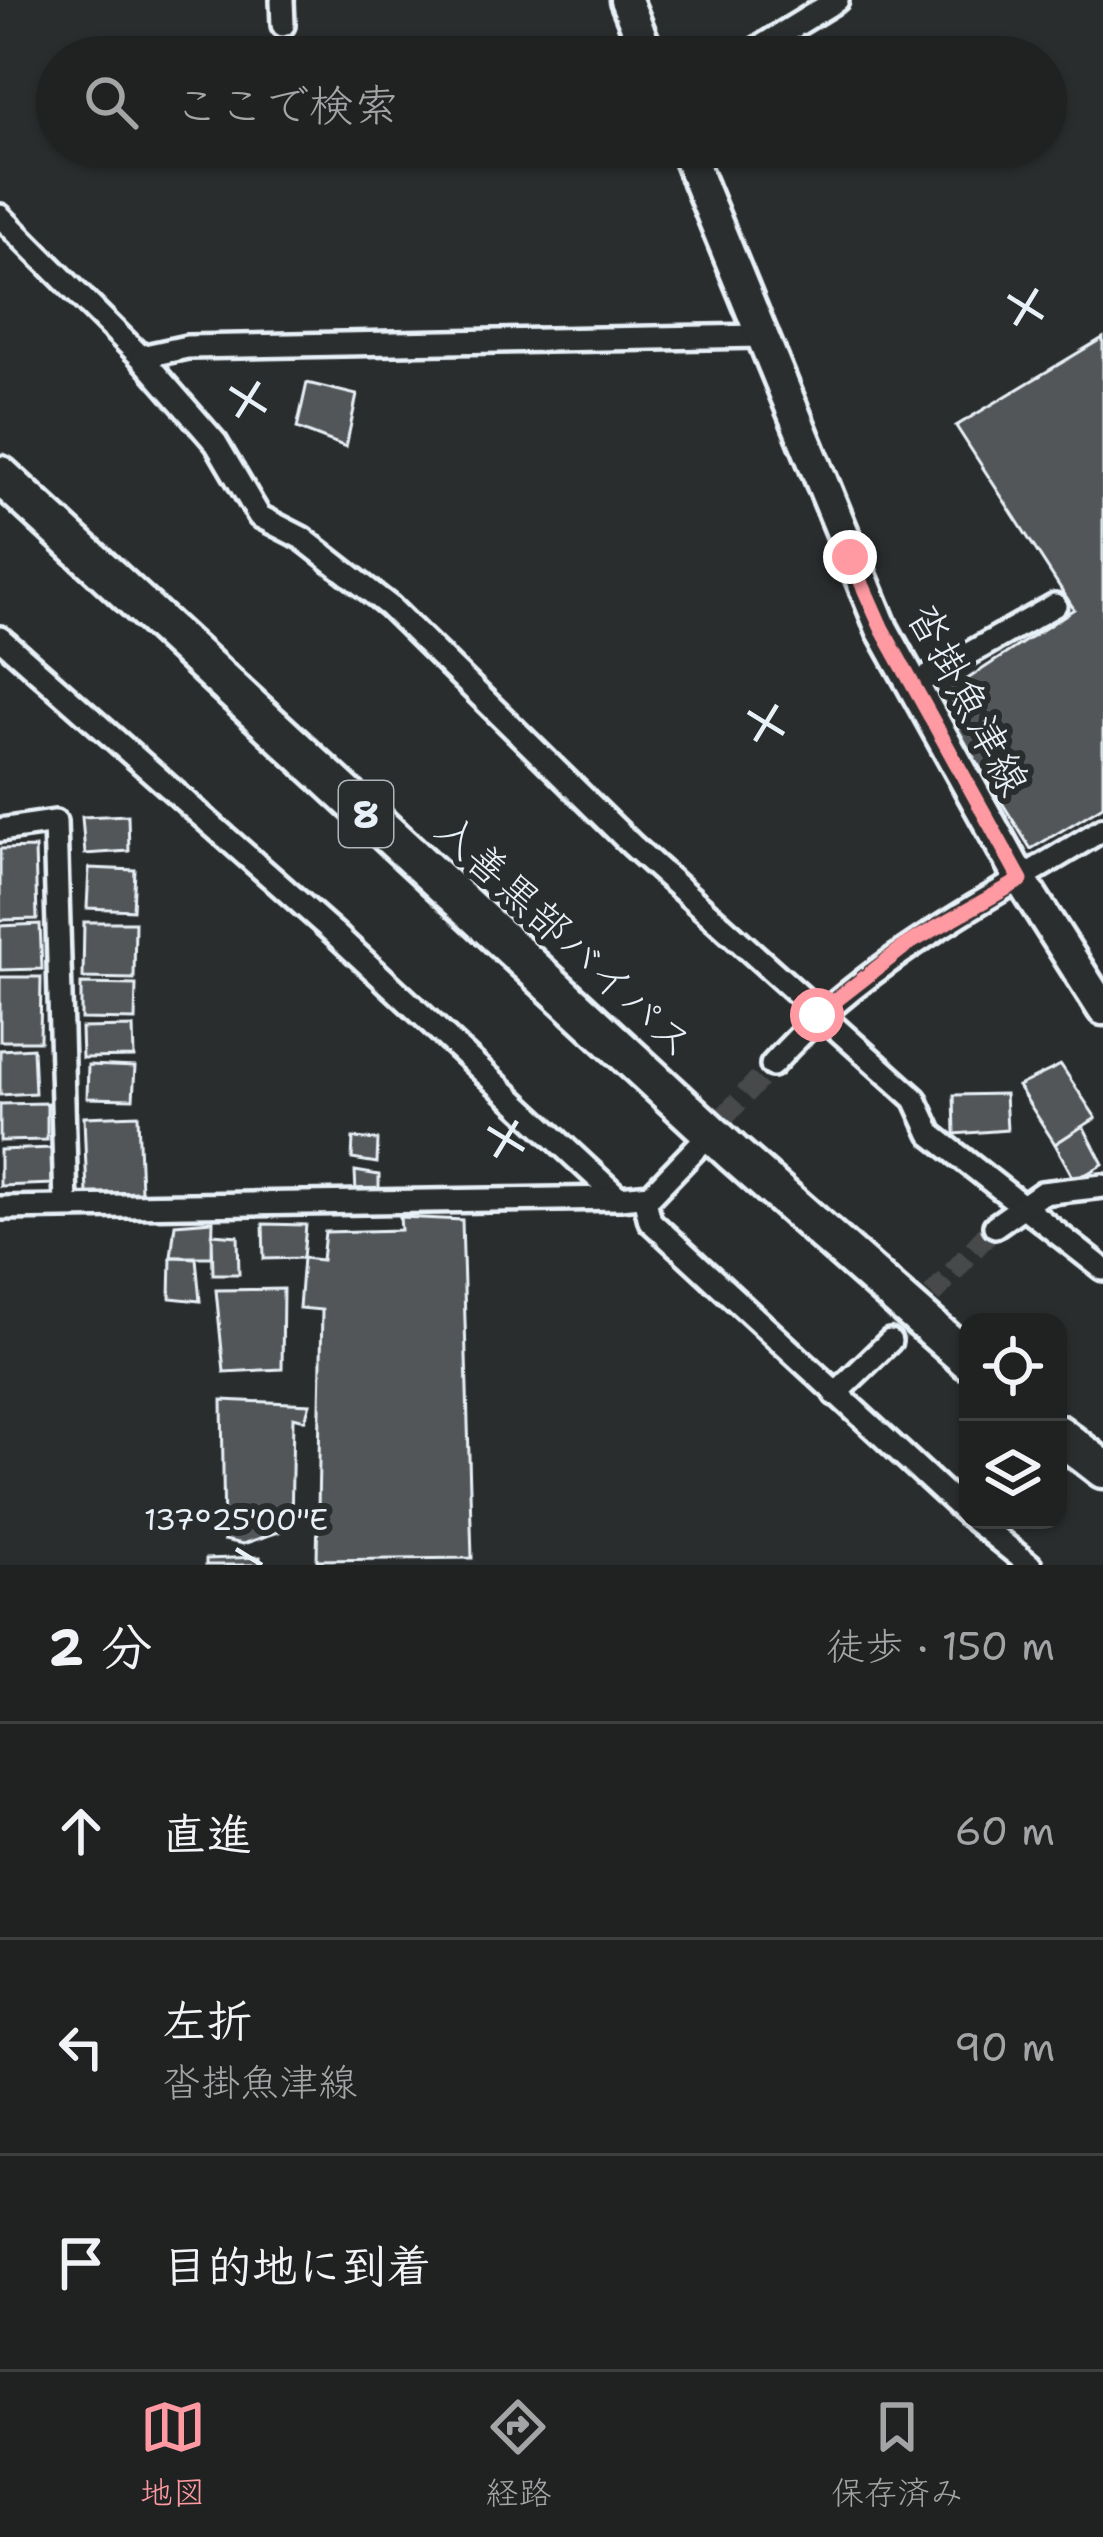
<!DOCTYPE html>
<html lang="ja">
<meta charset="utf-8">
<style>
:root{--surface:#202222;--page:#282a2a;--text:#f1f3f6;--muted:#a2a4a5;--line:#3d3f40;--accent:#ff9aa2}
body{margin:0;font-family:"Shantell Sans","Klee One",sans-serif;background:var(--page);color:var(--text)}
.controls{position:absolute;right:36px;bottom:36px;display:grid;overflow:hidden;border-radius:24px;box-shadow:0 3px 9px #0004}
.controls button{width:108px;height:108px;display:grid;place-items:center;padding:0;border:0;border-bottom:3px solid var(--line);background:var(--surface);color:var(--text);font:60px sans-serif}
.stop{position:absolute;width:36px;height:36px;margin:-27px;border:9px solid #ff9aa2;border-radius:50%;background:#fff}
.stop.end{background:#ff9aa2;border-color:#fff;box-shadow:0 3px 12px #0008}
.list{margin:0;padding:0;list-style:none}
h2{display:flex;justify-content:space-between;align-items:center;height:156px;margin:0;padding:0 48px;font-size:51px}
h2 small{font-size:39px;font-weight:400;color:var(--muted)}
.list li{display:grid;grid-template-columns:78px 1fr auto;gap:36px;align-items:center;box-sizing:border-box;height:216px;padding:0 48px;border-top:3px solid var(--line)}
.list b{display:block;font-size:45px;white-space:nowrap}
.list p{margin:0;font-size:39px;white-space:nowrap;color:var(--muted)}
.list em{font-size:39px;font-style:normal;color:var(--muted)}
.icon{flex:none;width:66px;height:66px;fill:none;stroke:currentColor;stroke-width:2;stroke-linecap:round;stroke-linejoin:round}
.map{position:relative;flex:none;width:1103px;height:1565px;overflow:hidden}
.search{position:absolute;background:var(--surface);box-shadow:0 3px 9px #0004;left:36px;right:36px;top:36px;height:132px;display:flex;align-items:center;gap:30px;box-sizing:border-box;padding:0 42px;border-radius:66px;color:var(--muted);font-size:45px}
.sheet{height:804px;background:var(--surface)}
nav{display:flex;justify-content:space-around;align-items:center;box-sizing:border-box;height:168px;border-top:3px solid var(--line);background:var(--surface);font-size:33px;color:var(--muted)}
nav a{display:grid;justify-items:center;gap:6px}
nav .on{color:var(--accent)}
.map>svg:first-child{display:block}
.building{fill:#535759;stroke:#e8f1f8;stroke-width:3}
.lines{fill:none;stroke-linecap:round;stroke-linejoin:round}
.minor-tunnel{stroke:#464a4c;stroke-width:21;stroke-dasharray:21 10;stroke-linecap:butt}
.minor-casing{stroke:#e8f1f8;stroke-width:30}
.secondary-casing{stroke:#e8f1f8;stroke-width:39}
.trunk-casing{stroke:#e8f1f8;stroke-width:45}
.minor{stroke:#2a2d2e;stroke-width:21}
.secondary{stroke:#2a2d2e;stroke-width:30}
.trunk{stroke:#2a2d2e;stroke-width:36}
.route{stroke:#ff9aa2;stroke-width:15}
.ticks{fill:none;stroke:#e8f1f8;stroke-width:4.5}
.labels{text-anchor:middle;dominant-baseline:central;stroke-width:12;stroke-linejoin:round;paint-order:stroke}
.shield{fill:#2a2d2e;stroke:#afb6bb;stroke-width:3}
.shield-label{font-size:39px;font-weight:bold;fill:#e8f1f8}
.street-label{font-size:42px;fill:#e8f1f8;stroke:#2a2d2e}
.ticks-label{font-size:30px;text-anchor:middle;fill:#e8f1f8;stroke:#2a2d2e;stroke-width:12;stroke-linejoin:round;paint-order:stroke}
</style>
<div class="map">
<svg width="1103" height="1565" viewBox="0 0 1103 1565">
<rect width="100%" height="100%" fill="#2a2d2e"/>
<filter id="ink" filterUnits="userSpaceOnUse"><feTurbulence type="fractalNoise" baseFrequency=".00833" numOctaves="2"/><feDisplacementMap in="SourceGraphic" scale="24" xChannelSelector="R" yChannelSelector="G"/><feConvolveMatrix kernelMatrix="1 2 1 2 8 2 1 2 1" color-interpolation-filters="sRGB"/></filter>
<g filter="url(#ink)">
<g class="building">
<polygon points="1103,338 1103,806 1031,849 937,699 1074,609 956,426"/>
<polygon points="307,383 357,395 346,447 297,428"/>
<polygon points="128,815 129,851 85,854 82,817"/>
<polygon points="35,848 37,919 0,920 0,849"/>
<polygon points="89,868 135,870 133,910 87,908"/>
<polygon points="84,922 135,922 134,979 83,978"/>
<polygon points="40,924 42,969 0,970 0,926"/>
<polygon points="0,977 41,977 40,1041 0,1041"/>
<polygon points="81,984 136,985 135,1020 81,1019"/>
<polygon points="133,1027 134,1057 82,1058 81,1028"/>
<polygon points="33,1048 35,1093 0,1095 0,1050"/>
<polygon points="88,1065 135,1067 133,1099 87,1098"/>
<polygon points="1061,1065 1096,1118 1055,1144 1018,1086"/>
<polygon points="1005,1094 1007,1130 955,1134 954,1095"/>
<polygon points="47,1103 47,1140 0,1141 0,1104"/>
<polygon points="138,1115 141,1192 87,1194 84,1117"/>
<polygon points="1083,1126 1103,1164 1075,1181 1055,1144"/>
<polygon points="353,1138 378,1140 377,1163 352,1159"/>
<polygon points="52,1148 53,1184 0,1186 0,1150"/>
<polygon points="355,1171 379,1175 379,1191 356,1193"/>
<polygon points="400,1217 462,1220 472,1558 317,1560 322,1310 299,1308 303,1258 322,1260 325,1232 401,1230"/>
<polygon points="213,1221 212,1257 171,1257 175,1224"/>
<polygon points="263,1224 306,1225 303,1258 264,1259"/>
<polygon points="212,1234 238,1236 239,1274 213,1274"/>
<polygon points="171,1257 196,1258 200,1301 170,1298"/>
<polygon points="283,1289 282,1369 224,1372 216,1290"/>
<polygon points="222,1400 310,1404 305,1420 293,1417 291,1528 243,1544 224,1540"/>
<polygon points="260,1557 260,1565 206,1565 206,1559"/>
</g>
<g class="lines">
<g class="minor-tunnel">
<polyline points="703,1140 772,1065"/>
<polyline points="890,1341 995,1226"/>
</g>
<defs>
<g id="minor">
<polyline points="282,0 283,25"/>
<polyline points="744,57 837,0"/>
<polyline points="0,216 141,357 216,443 259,516 302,538 389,606 632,845 915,1099 931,1134 1103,1269"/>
<polyline points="141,357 187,347 761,336"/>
<polyline points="0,638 333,932 619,1198"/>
<polyline points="912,686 1055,605"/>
<polyline points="0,830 55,822 66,1206"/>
<path d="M772,1065C865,960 985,902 1103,829"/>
<polyline points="644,1196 650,1221 968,1515"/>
<polyline points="0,1208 619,1198 651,1195 701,1143"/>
<polyline points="995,1226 1042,1193 1103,1186"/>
<polyline points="835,1394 890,1341"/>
<polyline points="974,1520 1030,1565"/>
</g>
<g id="secondary">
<polyline points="626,0 649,57"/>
<polyline points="685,147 882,629 1021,880 1103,1009"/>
</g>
<g id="trunk">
<polyline points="0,475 733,1153 968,1360"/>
<polyline points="1058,1434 1103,1469"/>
</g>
</defs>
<use href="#minor" class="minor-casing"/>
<use href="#secondary" class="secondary-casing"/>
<use href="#trunk" class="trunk-casing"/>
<use href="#minor" class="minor"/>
<use href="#secondary" class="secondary"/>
<use href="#trunk" class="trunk"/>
</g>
</g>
<g class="lines" filter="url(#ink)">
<polyline class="route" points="817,1015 908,944 1021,880 882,629 850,557"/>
</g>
<path class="ticks" d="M1008,296L1043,318M1015,325L1037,289M230,388L266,411M237,417L259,382M748,712L784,734M755,741L777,705M488,1128L524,1150M495,1157L517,1121M236,1549L262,1565"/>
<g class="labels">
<rect class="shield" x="339" y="781" width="54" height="66" rx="9"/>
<g class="shield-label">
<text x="366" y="814">8</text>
</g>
<g class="street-label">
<text transform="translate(969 699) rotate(62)">沓掛魚津線</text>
<text transform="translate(565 936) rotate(43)">入善黒部バイパス</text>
</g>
</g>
<g class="ticks-label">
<text x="236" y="1530">137°25'00"E</text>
</g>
</svg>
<div class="controls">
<button><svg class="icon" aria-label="locate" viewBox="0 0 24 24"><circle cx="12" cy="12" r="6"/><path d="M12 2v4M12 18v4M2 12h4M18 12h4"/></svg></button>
<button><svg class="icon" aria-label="layers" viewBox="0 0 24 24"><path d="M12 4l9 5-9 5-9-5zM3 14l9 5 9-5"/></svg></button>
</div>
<div class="stop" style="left:817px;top:1015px"></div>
<div class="stop end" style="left:850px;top:557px"></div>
<div class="search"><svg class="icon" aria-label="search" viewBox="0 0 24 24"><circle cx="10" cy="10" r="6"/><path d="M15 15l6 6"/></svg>ここで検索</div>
</div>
<section class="sheet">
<h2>2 分<small>徒歩 · 150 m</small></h2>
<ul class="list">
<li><svg class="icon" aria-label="ahead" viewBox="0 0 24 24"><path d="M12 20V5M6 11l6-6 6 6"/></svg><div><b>直進</b></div><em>60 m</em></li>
<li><svg class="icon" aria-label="left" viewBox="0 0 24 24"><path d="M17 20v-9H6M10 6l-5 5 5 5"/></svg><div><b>左折</b><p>沓掛魚津線</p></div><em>90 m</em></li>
<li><svg class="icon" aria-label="arrive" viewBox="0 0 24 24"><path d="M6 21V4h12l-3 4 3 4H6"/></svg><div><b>目的地に到着</b></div></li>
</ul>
</section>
<nav>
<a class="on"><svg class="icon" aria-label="map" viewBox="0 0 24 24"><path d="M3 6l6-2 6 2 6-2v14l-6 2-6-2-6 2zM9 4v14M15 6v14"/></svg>地図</a>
<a><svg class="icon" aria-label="directions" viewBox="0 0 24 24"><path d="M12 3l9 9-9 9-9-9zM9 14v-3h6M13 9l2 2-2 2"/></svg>経路</a>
<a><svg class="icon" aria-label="saved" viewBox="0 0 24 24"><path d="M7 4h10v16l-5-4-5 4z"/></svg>保存済み</a>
</nav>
